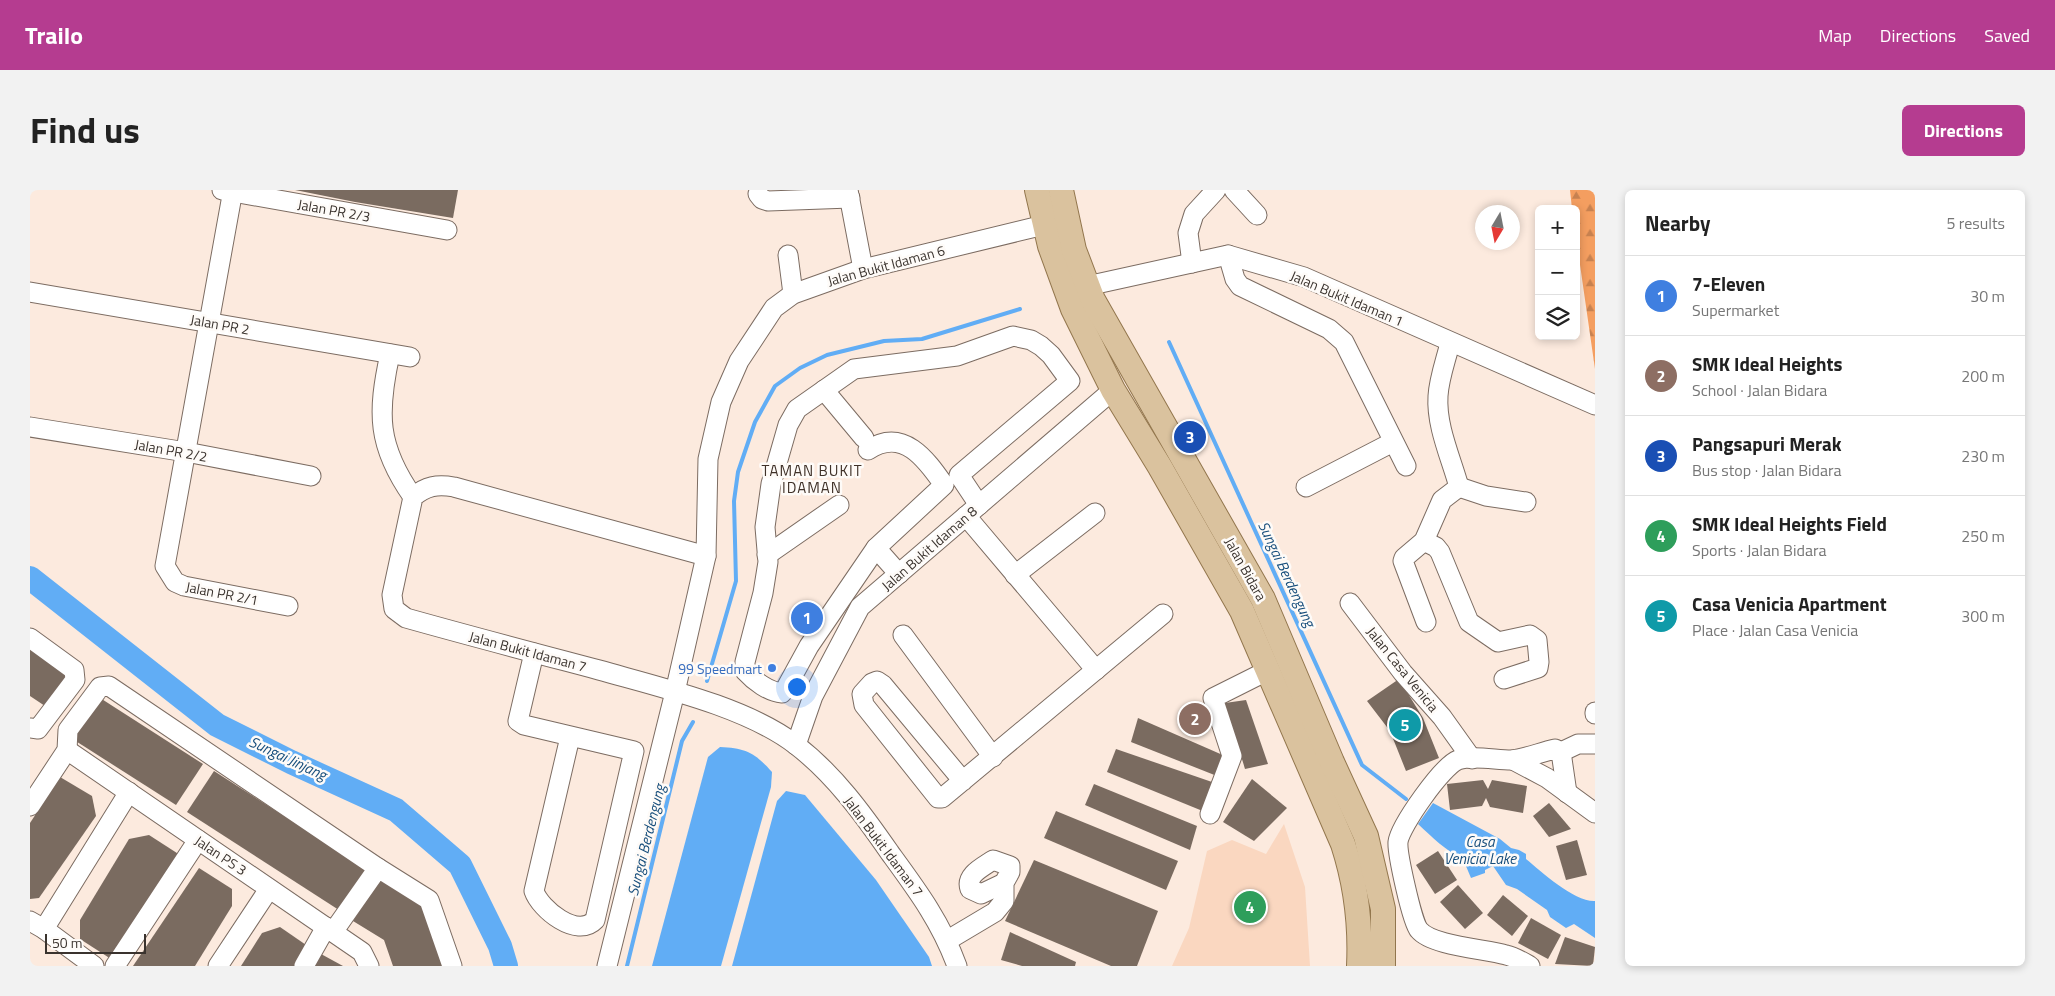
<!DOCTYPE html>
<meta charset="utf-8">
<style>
:root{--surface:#fff;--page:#f2f2f2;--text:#222;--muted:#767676;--line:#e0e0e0;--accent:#b53c90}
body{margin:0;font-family:"Titillium Web",sans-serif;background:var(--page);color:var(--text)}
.controls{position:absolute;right:15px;top:15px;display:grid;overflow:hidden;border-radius:8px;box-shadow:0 2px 8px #0003}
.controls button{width:45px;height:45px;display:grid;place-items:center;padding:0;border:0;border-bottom:1px solid var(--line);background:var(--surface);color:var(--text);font:25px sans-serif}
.compass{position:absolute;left:1445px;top:15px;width:45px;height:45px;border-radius:50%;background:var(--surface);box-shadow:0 2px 8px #0003;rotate:190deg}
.scale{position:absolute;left:15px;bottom:12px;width:101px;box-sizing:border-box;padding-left:5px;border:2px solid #3a332e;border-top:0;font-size:14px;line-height:18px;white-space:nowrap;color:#3a332e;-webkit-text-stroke:4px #fefbf8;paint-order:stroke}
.you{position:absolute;left:766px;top:496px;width:18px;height:18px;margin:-12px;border:4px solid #fff;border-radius:50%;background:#1a73e8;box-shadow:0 0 0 8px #1a73e833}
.badge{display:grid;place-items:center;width:32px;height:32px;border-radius:50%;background:var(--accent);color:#fff;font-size:16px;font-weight:700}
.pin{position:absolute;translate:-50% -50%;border:2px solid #fff;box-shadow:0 1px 5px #0006}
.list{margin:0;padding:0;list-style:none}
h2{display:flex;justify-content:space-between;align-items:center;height:65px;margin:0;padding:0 20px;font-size:21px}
h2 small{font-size:16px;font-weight:400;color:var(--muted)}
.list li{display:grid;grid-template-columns:32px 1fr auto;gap:15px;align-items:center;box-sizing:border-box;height:80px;padding:0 20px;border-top:1px solid var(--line)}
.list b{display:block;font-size:19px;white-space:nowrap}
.list p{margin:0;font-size:16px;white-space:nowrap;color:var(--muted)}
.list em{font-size:16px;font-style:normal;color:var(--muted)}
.icon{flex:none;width:28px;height:28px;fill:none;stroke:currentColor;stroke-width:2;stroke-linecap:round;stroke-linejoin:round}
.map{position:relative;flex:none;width:1565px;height:776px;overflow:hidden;border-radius:8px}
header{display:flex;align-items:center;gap:30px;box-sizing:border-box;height:70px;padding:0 25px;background:var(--accent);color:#fff}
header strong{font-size:24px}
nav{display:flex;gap:28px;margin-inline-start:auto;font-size:18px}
.intro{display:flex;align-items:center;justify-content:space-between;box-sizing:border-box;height:120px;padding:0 30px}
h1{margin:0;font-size:35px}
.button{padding:12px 22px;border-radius:8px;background:var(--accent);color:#fff;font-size:18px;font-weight:700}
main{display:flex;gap:30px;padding:0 30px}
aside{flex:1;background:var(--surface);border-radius:8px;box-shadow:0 2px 8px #0003}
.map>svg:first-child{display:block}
.grass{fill:#fad7c0}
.forest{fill:url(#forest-firs)}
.water{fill:#61adf5}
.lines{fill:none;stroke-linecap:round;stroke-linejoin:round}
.stream{stroke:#61adf5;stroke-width:4}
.river{stroke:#61adf5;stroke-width:24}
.building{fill:#7a6b60}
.minor-casing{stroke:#7c6c62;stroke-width:21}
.major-casing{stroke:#92764d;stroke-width:26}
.minor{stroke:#fff;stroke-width:19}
.major{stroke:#dac29e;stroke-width:24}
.shop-dot{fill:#3f7fe0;stroke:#fefbf8;stroke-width:2}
.labels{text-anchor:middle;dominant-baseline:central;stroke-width:5;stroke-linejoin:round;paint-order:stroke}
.street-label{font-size:14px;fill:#3a332e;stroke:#fefbf8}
.shop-label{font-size:14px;fill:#366cbe;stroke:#fefbf8;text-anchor:end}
.neighbourhood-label{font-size:15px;letter-spacing:1px;fill:#3f3128;stroke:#fefbf8}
.water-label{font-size:15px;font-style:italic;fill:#164d7b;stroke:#fefbf8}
</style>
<header>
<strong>Trailo</strong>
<nav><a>Map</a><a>Directions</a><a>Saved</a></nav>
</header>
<div class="intro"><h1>Find us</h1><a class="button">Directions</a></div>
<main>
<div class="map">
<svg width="1565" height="776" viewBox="0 0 1565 776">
<defs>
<pattern id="forest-firs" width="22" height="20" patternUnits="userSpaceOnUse" patternTransform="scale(1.25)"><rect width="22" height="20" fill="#f49e60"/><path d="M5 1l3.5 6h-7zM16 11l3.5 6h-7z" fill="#c78150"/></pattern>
</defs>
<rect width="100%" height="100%" fill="#fceade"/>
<polygon class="grass" points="1254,634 1275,697 1280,776 1142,776 1159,738 1177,661 1202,650 1236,664"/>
<polygon class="forest" points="1540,0 1565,0 1565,179 1546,47 1546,19 1542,19"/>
<g class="water">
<path d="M690,557C716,558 725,563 742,582L741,597L691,776H622L678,567Z"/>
<polygon points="756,601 775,605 846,690 899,767 902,776 702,776 747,611"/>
<path d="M1403,613L1470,649L1481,658L1489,660L1496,664V669C1512,682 1544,712 1565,711V748L1544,734L1536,738L1520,727L1517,720L1487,699L1476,695L1463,676L1455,680V683L1441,688L1433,669C1416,661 1402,647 1388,634Z"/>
</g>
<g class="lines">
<g class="stream">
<polyline points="1139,152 1332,575 1376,609"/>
<polyline points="677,491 706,391 704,311 708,282 725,232 745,196 770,178 797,165 854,151 892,149 990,119"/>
<polyline points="597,776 652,551 663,532"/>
</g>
<polyline class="river" points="0,388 187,535 261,572 366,620 430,675 470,756 476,776"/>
</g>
<g class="building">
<polygon points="265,0 428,0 423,28 325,12"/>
<polygon points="0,455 42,485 18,518 0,506"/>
<polygon points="1369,489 1393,528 1409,568 1376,581 1360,541 1337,511"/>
<polygon points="67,506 173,574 146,615 41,548"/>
<polygon points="1216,510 1238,574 1215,579 1195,513"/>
<polygon points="1108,528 1195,566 1187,586 1101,552"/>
<polygon points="1086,559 1182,592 1180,624 1077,582"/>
<polygon points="184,581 339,681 312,722 157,622"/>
<polygon points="30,587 62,606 66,626 9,708 0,709 0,633"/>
<polygon points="1222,589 1257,618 1224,651 1193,632"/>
<polygon points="1453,590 1458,599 1462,590 1497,596 1493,623 1460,617 1456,608 1452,616 1420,620 1417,594"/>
<polygon points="1064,594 1167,636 1160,660 1055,615"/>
<polygon points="1519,613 1541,639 1519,647 1503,626"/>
<polygon points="1026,621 1148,671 1136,700 1014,648"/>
<polygon points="119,645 150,665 81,769 50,749 50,730 99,649"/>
<polygon points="1547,650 1557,685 1536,690 1526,656"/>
<polygon points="1408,661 1427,690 1405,704 1386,675"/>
<polygon points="1004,670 1128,721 1107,776 1081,776 975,731"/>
<polygon points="169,678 202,699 202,716 165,776 103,776"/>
<polygon points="349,690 397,720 416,776 363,776 354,750 323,731"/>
<polygon points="1428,695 1453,723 1435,739 1410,712"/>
<polygon points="1473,705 1498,726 1482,746 1457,725"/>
<polygon points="1501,728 1531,745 1518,769 1488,753"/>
<polygon points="250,737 279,757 268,776 211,776 232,743"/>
<polygon points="980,742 1046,772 1045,776 992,776 971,770"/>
<polygon points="1535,747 1565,757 1563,776 1525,774"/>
<polygon points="291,764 313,776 284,776"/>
</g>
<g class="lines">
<defs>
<g id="minor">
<polyline points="192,0 417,40"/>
<polyline points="203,0 135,376 145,392 154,396 258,416"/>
<polyline points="818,0 833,79"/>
<polyline points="1204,0 1227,25"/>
<polyline points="728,4 732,9 738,11 820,8"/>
<polyline points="758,65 763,104"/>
<polyline points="1198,65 1205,89 1210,96 1299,139 1314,152 1376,276"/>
<polyline points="1162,73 1158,43 1164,24 1186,0"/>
<polyline points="1057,96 1198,65 1274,87 1565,215"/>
<polyline points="0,102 380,167"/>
<path d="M1420,153C1416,170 1409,188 1408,206C1406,236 1421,268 1429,297"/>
<path d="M360,164C347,223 347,256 383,307"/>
<polyline points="794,200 834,248"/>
<polyline points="0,237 156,262 281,286"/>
<path d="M838,260C873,237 896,269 914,295L846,358L779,456L756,498L752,503C739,502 724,491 715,481V472L733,403L738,372L735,337L741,294L758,235L767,219L824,179L927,166L983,146L1001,150L1011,156L1021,165L1040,191L929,285L949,315"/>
<polyline points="1276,297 1363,252"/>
<polyline points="1429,297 1456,306 1496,312"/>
<polyline points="936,326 1066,480"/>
<polyline points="1394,351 1406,357 1410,362 1439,432 1468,452 1500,445 1507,450 1509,472 1508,478 1474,489"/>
<polyline points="846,358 869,384"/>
<polyline points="737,365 809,315"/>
<path d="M676,366L424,297C407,294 396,296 383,307L362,405L364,419L376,428C440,446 505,463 569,480C629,497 717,517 766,555C804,584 833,624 860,663C887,700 911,732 927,776"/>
<polyline points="985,385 1065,323"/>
<polyline points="1320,413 1373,483 1412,527 1442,569"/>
<polyline points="1396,432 1373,371 1374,368 1394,351 1412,310 1429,297"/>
<polyline points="873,445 963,567"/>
<polyline points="0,448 44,480 45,490 8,539 0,538"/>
<path d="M504,463L488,531L494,535L604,561L565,730C547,749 510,719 504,701L540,547"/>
<polyline points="1565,522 1565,524"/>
<polyline points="766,555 783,506 830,417 1083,200"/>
<polyline points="37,560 332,762 339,776"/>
<polyline points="1531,562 1537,603"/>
<polyline points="1531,562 1548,554 1565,554"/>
<polyline points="1483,570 1517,588 1565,623"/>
<polyline points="933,591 853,495 847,491 842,493 832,504 834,515 908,608 912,608 1133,424"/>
<polyline points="0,616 37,560 38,540 70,497 79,496 348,678"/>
<polyline points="1180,624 1202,566 1183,508 1239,480"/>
<polyline points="0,731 14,739 64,776"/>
<polyline points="14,739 99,602"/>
<polyline points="303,742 348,678 399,710 422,776"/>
<path d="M918,750L965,722L974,711V693L980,682V676L963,670C953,677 935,685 940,699L951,704L974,693"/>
<polyline points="85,776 168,650"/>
<polyline points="188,776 239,699"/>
<polyline points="274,776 296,737"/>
<polyline points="577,776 645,502 676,366 678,269 691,212 709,171 744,118 763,104 833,79 1014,35"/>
<path d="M1500,776C1493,772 1485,767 1476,765C1456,759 1402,756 1389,740C1382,732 1367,663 1368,652C1370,636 1413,575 1428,570C1441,565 1466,570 1481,570C1495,569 1511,562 1525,559L1531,562"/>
</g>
<g id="major">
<path d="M1007,0L1020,56L1043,119L1083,200L1130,277L1212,421L1313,654C1326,694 1331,734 1329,776"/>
<polyline points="1031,0 1044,60 1063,110 1233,409 1302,572 1336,646 1353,719 1353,776"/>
</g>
</defs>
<use href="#minor" class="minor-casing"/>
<use href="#major" class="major-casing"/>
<use href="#minor" class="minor"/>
<use href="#major" class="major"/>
</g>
<circle class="shop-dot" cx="742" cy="478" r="5"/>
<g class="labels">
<g class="street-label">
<text transform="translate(304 20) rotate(10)">Jalan PR 2/3</text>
<text transform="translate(856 75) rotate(-15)">Jalan Bukit Idaman 6</text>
<text transform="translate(1317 108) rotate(23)">Jalan Bukit Idaman 1</text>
<text transform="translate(190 134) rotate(10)">Jalan PR 2</text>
<text transform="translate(141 260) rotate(10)">Jalan PR 2/2</text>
<text transform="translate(899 358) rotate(-41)">Jalan Bukit Idaman 8</text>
<text transform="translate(1216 379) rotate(61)">Jalan Bidara</text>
<text transform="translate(192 403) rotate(11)">Jalan PR 2/1</text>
<text transform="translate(498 461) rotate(15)">Jalan Bukit Idaman 7</text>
<text transform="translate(1373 479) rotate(51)">Jalan Casa Venicia</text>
<text transform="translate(854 656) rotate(53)">Jalan Bukit Idaman 7</text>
<text transform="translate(191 665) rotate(34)">Jalan PS 3</text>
</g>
<g class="shop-label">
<text x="732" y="478">99 Speedmart</text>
</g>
<g class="neighbourhood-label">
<text x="782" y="280">TAMAN BUKIT<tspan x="782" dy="17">IDAMAN</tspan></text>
</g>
<g class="water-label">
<text transform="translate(1257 384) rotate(65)">Sungai Berdengung</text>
<text transform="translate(258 568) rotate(25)">Sungai Jinjang</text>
<text transform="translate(616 650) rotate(-76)">Sungai Berdengung</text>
<text x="1450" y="651">Casa<tspan x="1450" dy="17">Venicia Lake</tspan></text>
</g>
</g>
</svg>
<div class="controls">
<button>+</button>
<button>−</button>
<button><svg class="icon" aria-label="layers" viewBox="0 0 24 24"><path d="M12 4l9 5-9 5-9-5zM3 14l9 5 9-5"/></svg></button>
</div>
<svg class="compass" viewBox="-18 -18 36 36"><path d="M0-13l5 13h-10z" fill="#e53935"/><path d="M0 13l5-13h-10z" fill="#767676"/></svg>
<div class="scale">50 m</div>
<div class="you"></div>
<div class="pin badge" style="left:777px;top:428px;background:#3f7fe0">1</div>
<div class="pin badge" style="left:1165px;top:529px;background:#8d6e63">2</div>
<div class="pin badge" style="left:1160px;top:247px;background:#1a4fb4">3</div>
<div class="pin badge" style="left:1220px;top:717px;background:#2e9e5b">4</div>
<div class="pin badge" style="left:1375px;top:535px;background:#0f9aa8">5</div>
</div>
<aside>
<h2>Nearby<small>5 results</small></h2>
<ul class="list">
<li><span class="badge" style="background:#3f7fe0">1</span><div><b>7-Eleven</b><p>Supermarket</p></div><em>30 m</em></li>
<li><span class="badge" style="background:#8d6e63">2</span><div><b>SMK Ideal Heights</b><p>School · Jalan Bidara</p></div><em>200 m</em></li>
<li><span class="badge" style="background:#1a4fb4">3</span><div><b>Pangsapuri Merak</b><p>Bus stop · Jalan Bidara</p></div><em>230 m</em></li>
<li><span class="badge" style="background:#2e9e5b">4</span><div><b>SMK Ideal Heights Field</b><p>Sports · Jalan Bidara</p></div><em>250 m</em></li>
<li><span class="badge" style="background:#0f9aa8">5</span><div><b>Casa Venicia Apartment</b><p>Place · Jalan Casa Venicia</p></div><em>300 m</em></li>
</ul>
</aside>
</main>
